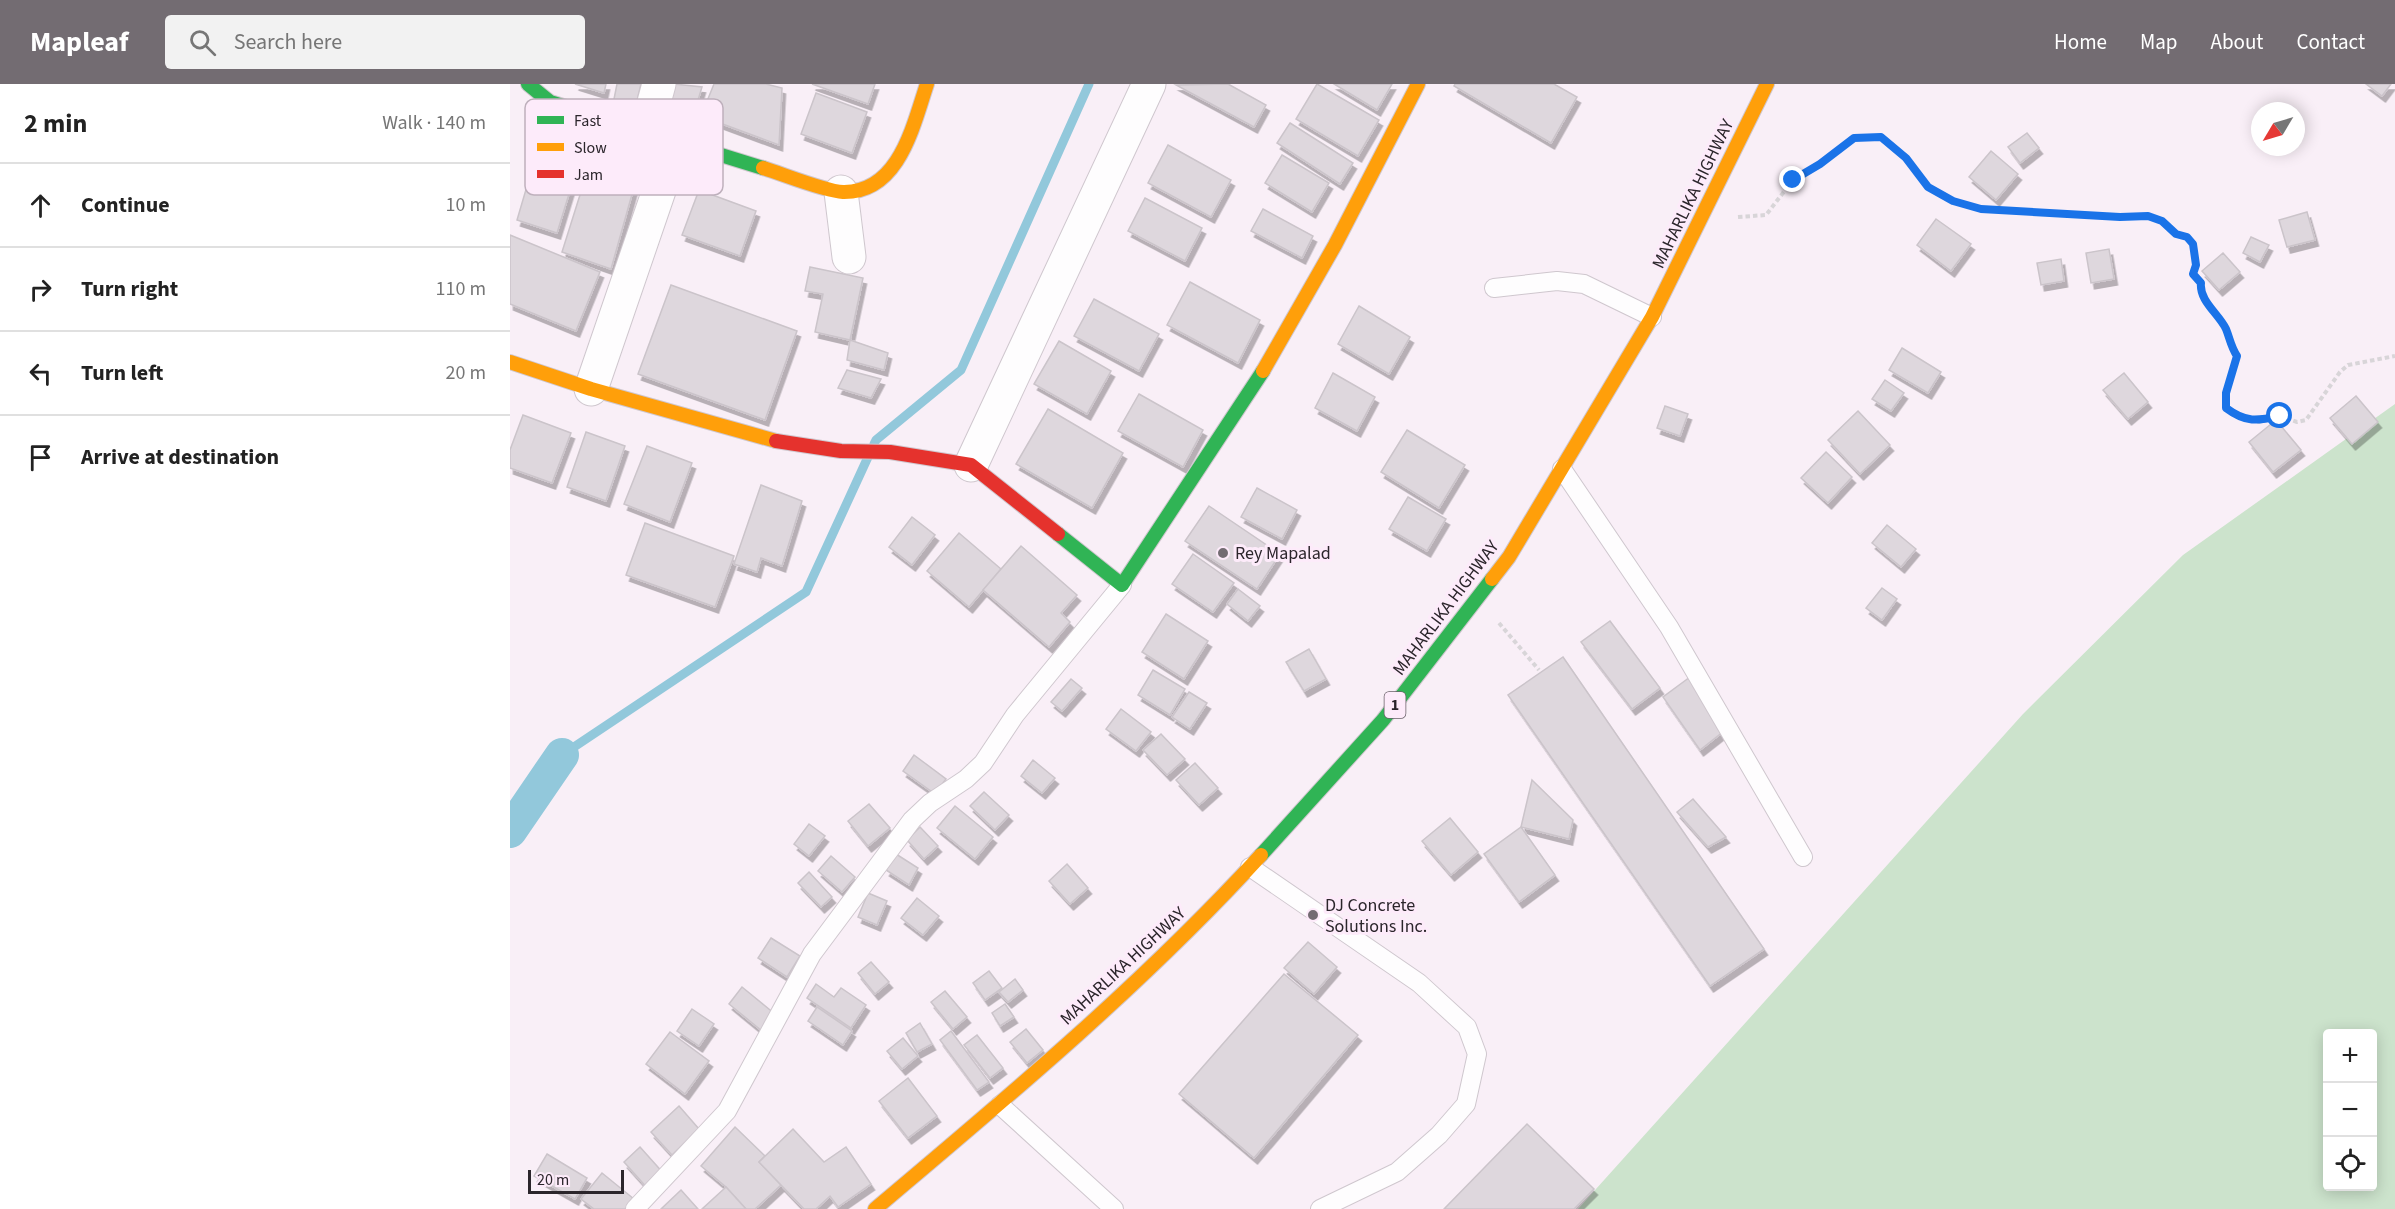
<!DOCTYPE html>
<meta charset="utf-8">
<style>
:root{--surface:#fff;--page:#f2f2f2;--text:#222;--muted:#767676;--line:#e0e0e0;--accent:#736c72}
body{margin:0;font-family:"Source Sans 3",sans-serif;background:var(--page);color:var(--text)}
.controls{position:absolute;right:18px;bottom:18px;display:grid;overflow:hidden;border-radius:6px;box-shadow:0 3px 15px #0003}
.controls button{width:54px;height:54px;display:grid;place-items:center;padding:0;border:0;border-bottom:2px solid var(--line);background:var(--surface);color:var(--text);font:30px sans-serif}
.compass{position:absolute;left:1741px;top:18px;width:54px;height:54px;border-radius:50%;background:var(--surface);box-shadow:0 3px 15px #0003;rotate:232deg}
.scale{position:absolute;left:18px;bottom:15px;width:96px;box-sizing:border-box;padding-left:6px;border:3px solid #2b252b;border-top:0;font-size:16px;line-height:21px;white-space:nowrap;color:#2b252b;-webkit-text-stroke:4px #fdebfa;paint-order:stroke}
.stop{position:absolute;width:18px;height:18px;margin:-14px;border:4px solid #1a73e8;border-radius:50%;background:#fff}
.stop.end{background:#1a73e8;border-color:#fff;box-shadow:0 2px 6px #0008}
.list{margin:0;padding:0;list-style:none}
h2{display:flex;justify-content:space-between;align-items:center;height:78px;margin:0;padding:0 24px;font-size:26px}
h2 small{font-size:20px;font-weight:400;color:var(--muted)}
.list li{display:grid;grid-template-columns:39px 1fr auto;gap:18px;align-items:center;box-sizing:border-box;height:84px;padding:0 24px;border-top:2px solid var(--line)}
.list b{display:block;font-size:22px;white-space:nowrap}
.list em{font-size:20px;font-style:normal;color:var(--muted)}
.icon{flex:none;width:33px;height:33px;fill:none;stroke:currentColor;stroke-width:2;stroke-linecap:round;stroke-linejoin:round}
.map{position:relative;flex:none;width:1885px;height:1125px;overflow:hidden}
header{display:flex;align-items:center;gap:36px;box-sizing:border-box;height:84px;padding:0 30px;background:var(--accent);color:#fff}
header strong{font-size:28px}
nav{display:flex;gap:33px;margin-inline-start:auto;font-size:21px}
.search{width:420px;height:54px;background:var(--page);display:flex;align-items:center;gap:15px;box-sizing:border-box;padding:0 21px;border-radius:6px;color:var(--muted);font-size:22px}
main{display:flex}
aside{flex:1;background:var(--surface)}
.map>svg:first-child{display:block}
.green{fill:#cce3cc;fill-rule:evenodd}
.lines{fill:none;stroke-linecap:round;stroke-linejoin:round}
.stream{stroke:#92c8db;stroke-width:9}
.canal{stroke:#92c8db;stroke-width:34}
.building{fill:#ded7dd;stroke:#cbc4ca;stroke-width:1.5;filter:url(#shadow)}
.lane-casing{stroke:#cfc7ce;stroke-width:20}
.street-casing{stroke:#cfc7ce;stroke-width:35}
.fast-casing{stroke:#cfc7ce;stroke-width:16}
.slow-casing{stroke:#cfc7ce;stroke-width:16}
.jam-casing{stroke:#cfc7ce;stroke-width:16}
.path{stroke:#d8d5d8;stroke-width:4;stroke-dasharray:4.5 3;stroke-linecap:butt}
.lane{stroke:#fefdfe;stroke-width:18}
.street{stroke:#fefdfe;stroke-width:33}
.fast{stroke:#30b455;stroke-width:14}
.slow{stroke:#ff9f0a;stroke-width:14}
.jam{stroke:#e5322d;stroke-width:14}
.route{stroke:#1a73e8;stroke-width:8}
.poi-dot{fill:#736c72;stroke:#fdebfa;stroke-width:2}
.labels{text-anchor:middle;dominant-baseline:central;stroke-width:6;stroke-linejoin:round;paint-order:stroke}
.shield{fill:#fdebfa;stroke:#6a6069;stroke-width:1.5}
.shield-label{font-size:16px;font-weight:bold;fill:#2b252b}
.street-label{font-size:18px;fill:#2b252b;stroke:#fdebfa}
.poi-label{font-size:18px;fill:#2b252b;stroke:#fdebfa;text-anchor:start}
.key{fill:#fdebfa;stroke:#beb0bc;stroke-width:1.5}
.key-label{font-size:16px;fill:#2b252b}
</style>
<header>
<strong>Mapleaf</strong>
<div class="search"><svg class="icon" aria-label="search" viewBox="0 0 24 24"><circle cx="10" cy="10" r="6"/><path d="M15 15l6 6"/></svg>Search here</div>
<nav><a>Home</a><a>Map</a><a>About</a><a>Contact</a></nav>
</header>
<main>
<aside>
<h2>2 min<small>Walk · 140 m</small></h2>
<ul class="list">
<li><svg class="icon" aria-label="ahead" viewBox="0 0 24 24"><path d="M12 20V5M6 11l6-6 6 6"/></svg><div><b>Continue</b></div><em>10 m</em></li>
<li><svg class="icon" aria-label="right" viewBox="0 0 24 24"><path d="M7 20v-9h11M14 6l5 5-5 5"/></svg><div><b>Turn right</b></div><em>110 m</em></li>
<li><svg class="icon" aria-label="left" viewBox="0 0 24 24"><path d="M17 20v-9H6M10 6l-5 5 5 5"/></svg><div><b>Turn left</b></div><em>20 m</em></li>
<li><svg class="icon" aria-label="arrive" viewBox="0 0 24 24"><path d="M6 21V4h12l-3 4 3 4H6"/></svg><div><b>Arrive at destination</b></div></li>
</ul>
</aside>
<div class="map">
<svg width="1885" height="1125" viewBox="0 0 1885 1125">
<defs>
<filter id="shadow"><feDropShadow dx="3.5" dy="6" stdDeviation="0" flood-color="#0004"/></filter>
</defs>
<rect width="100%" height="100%" fill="#f9eff7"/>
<path class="green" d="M1885,320V1125H1068L1513,630L1673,471ZM1818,950H1862V1102H1818Z"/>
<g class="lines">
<g class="stream">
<polyline points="364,360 366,356 451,286 579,0"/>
<polyline points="52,671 296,508 358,373"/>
</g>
<polyline class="canal" points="0,747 52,671"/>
</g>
<g class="building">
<polygon points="65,0 96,0 94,9"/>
<polygon points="107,0 131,0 125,25 103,20"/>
<polygon points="164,0 192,3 182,36 155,27"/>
<polygon points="204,0 256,0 272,4 269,61 191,32"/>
<polygon points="302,0 365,0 358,20"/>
<polygon points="718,0 756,21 744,43 666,1"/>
<polygon points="807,0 869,36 848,72 786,35"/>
<polygon points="824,0 882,0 867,26"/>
<polygon points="945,0 1044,0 1067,13 1041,59 944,2"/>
<polygon points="1856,0 1881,0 1872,12"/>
<polygon points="306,9 357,28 342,69 291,50"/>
<polygon points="780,39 843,79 830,100 767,59"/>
<polygon points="1517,49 1529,64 1510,79 1498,63"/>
<polygon points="30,58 71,71 47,149 7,136"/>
<polygon points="658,61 721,96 701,133 638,99"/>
<polygon points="1481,67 1508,90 1486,116 1459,93"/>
<polygon points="772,71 819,99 802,128 755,99"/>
<polygon points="81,76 113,83 126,96 101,185 52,168"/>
<polygon points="189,106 246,127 230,172 172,151"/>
<polygon points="635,114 692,144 675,177 618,147"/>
<polygon points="753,125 803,152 792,174 741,147"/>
<polygon points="1797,128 1805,156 1777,163 1769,136"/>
<polygon points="1426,135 1461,160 1441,187 1407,161"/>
<polygon points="0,151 90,188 66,247 0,220"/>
<polygon points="1741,153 1759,161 1750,178 1733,169"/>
<polygon points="1599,165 1604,195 1581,199 1576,169"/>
<polygon points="1713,169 1730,188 1709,206 1692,187"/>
<polygon points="1551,175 1554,197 1531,201 1527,179"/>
<polygon points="300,183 353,194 340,256 305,248 313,210 295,207"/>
<polygon points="680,198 750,236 728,279 657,241"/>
<polygon points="161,201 287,247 255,336 128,290"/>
<polygon points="584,215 649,250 629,287 564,252"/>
<polygon points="849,222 900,253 879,290 828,260"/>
<polygon points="340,256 378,269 374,286 337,276"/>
<polygon points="549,257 601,287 577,330 524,300"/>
<polygon points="1392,264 1431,288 1418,309 1379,286"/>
<polygon points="337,286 371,295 361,314 328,304"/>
<polygon points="823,289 865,313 847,347 805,324"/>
<polygon points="1614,289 1638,318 1618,335 1593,306"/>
<polygon points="1375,296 1394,309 1381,327 1362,315"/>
<polygon points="629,310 693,346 673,383 608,347"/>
<polygon points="1846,312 1868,338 1842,360 1820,334"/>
<polygon points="1155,322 1178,330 1170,352 1147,344"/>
<polygon points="538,325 613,369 582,424 506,380"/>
<polygon points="1348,327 1380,361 1350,390 1318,356"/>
<polygon points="13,331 61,349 42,399 0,384 0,366"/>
<polygon points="1766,336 1791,366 1763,388 1739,358"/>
<polygon points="897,346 955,381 929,424 871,388"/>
<polygon points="76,348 115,362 96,417 57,403"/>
<polygon points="137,362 182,379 160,438 114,420"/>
<polygon points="1316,368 1342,393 1318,419 1291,394"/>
<polygon points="251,401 292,417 272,482 251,474 247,488 224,480"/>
<polygon points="747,404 787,426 772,455 731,433"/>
<polygon points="898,413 936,435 917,467 879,445"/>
<polygon points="699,422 770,470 747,505 675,457"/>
<polygon points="402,433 425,451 402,481 379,463"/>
<polygon points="135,439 224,472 205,523 116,491"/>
<polygon points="1377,441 1406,465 1391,483 1362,459"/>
<polygon points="449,449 491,485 459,523 417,487"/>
<polygon points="511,462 567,511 551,529 560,538 539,563 473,506"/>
<polygon points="683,470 724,499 703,528 662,500"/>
<polygon points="1372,504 1387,515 1372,536 1356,524"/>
<polygon points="728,505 750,522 738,537 717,520"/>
<polygon points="656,530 698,557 674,595 632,568"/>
<polygon points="1100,537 1150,604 1122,625 1071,558"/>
<polygon points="799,565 816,595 794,607 776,578"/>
<polygon points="1053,573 1254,865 1200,902 998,611"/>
<polygon points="643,586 675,605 660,631 628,611"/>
<polygon points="1180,593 1214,647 1190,666 1153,613"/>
<polygon points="561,595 572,604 552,627 541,618"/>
<polygon points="679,608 697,619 680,645 662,633"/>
<polygon points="611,625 641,648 626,667 596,645"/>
<polygon points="651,650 675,675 657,691 633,666"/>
<polygon points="404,671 436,695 425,710 393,687"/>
<polygon points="523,676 545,694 532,709 511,692"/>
<polygon points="685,679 708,704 689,721 666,696"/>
<polygon points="1022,696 1063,736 1059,755 1011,743"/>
<polygon points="474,708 499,731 485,746 460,722"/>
<polygon points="1183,715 1216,753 1198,763 1167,728"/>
<polygon points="359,720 380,744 358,762 338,737"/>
<polygon points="445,722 483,753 465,775 427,744"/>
<polygon points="940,734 968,768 941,791 912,757"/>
<polygon points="299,740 315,752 299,772 284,760"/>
<polygon points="410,743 428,762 414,775 397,756"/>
<polygon points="1011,743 1045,791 1009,818 974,770"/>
<polygon points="386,770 408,784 399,801 376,786"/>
<polygon points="321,772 345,793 332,808 308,787"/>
<polygon points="557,780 578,804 560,820 539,797"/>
<polygon points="299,788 322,813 311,823 288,799"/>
<polygon points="358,809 377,817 367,841 348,833"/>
<polygon points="407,814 429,832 413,851 391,834"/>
<polygon points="261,854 290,872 277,893 248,874"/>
<polygon points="798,858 827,883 804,910 774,884"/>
<polygon points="361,878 379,898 365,910 348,889"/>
<polygon points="479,887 492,904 475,916 463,899"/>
<polygon points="774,890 848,951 744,1074 669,1010"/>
<polygon points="505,895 513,906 498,918 489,908"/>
<polygon points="306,900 324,913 331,904 356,921 341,944 297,914"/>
<polygon points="232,903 265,930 252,947 219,920"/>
<polygon points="435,907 457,933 443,945 421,918"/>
<polygon points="495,920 504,933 490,942 482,929"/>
<polygon points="307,923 342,947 333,961 298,937"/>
<polygon points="182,925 204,940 189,962 167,947"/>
<polygon points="410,939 422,960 407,968 396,949"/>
<polygon points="516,945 533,966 517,979 500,958"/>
<polygon points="441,947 479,998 467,1006 430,956"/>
<polygon points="160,948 199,977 175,1010 136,980"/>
<polygon points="467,951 493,984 480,994 454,961"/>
<polygon points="393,954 408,972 392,985 377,967"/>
<polygon points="398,994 427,1032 398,1054 369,1017"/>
<polygon points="169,1022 189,1045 162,1071 141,1048"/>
<polygon points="1017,1040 1084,1105 1064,1125 934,1125"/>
<polygon points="225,1043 255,1072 249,1078 271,1101 245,1125 236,1125 216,1103 191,1082"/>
<polygon points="283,1045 314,1078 336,1063 361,1100 328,1123 320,1112 306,1125 294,1125 249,1078"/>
<polygon points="130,1063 155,1091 139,1106 114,1078"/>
<polygon points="37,1070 77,1094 65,1115 24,1092"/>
<polygon points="92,1089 124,1115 116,1125 84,1125 71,1115"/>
<polygon points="216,1103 236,1125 192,1125"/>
<polygon points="171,1106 188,1125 151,1125"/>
</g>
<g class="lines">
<defs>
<g id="lane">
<polyline points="984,204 1047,197 1074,200 1142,233"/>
<polyline points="1052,385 1159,543 1293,773"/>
<polyline points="740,783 909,899 957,943 967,970 956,1020 929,1051 887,1088 810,1125"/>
<polyline points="490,1021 604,1125"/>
<polyline points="125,1125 217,1027 302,870 402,736 420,719 456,695 473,679 505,631 612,501"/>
</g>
<g id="street">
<polyline points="136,48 149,0"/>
<polyline points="331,108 339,173"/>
<polyline points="81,305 166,57"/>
<polyline points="461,381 639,0"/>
</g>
<g id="fast">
<polyline points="18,0 40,18 253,84"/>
<polyline points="548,450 612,501 753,287"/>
<polyline points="751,771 873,636 982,495"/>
</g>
<g id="slow">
<path d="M253,84C273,90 314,107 333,108C389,109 403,42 417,0"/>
<polyline points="0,278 81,305 266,357"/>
<polyline points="753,287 825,161 908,0"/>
<polyline points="982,495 999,473 1142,233 1257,0"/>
<path d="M365,1125C498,1013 633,900 751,771"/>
</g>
<polyline id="jam" points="266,357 331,367 380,368 461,381 548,450"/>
</defs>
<use href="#lane" class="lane-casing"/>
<use href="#street" class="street-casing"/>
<use href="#fast" class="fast-casing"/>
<use href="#slow" class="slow-casing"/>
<use href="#jam" class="jam-casing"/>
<g class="path">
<polyline points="1228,133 1256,131 1283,96 1310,80 1344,55 1371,53 1396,74 1418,103 1443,117 1471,125 1610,133 1638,132 1652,137 1666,150 1677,153 1683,160 1686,181 1683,190 1691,199 1695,214 1715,243 1719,259 1727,272 1716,309 1716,324 1725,330 1749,338 1770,332 1787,338 1796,336 1830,288 1838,281 1885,272"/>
<polyline points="989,539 1029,586"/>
</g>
<use href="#lane" class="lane"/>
<use href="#street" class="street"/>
<use href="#fast" class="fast"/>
<use href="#slow" class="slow"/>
<use href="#jam" class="jam"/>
</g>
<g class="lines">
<path class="route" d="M1283,96L1310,80L1344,54L1371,53L1396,74L1418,103L1443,117L1471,125L1610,133L1638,132L1652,137L1666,150L1677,153L1683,160L1686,181L1683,190L1691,199C1689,217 1709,230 1716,245C1720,255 1721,263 1727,272L1716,309V324C1736,339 1747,337 1770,332"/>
</g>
<g class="poi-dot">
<circle cx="713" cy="469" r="6"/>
<circle cx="803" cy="831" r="6"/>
</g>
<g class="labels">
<rect class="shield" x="874.5" y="608" width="21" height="26" rx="4.5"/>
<g class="shield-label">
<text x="885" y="621">1</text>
</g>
<g class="street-label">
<text transform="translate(1183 110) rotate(-64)">MAHARLIKA HIGHWAY</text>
<text transform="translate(936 524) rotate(-53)">MAHARLIKA HIGHWAY</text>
<text transform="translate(613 882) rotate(-43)">MAHARLIKA HIGHWAY</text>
</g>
<g class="poi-label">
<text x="725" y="469">Rey Mapalad</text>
<text x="815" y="821">DJ Concrete<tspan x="815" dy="21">Solutions Inc.</tspan></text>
</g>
</g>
<rect x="15" y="15" width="198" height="96" rx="9" class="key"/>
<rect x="27" y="32" width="27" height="8" fill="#30b455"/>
<rect x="27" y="59" width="27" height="8" fill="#ff9f0a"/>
<rect x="27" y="86" width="27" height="8" fill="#e5322d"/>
<g class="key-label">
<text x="64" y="42">Fast</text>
<text x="64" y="69">Slow</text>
<text x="64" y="96">Jam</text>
</g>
</svg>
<div class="controls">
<button>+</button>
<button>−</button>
<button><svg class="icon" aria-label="locate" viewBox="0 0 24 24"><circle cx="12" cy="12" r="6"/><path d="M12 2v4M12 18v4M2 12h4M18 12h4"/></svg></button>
</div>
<svg class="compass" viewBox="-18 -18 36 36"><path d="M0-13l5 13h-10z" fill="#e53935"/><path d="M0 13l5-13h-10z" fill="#767676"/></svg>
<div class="scale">20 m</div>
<div class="stop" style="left:1770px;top:332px"></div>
<div class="stop end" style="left:1283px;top:96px"></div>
</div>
</main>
